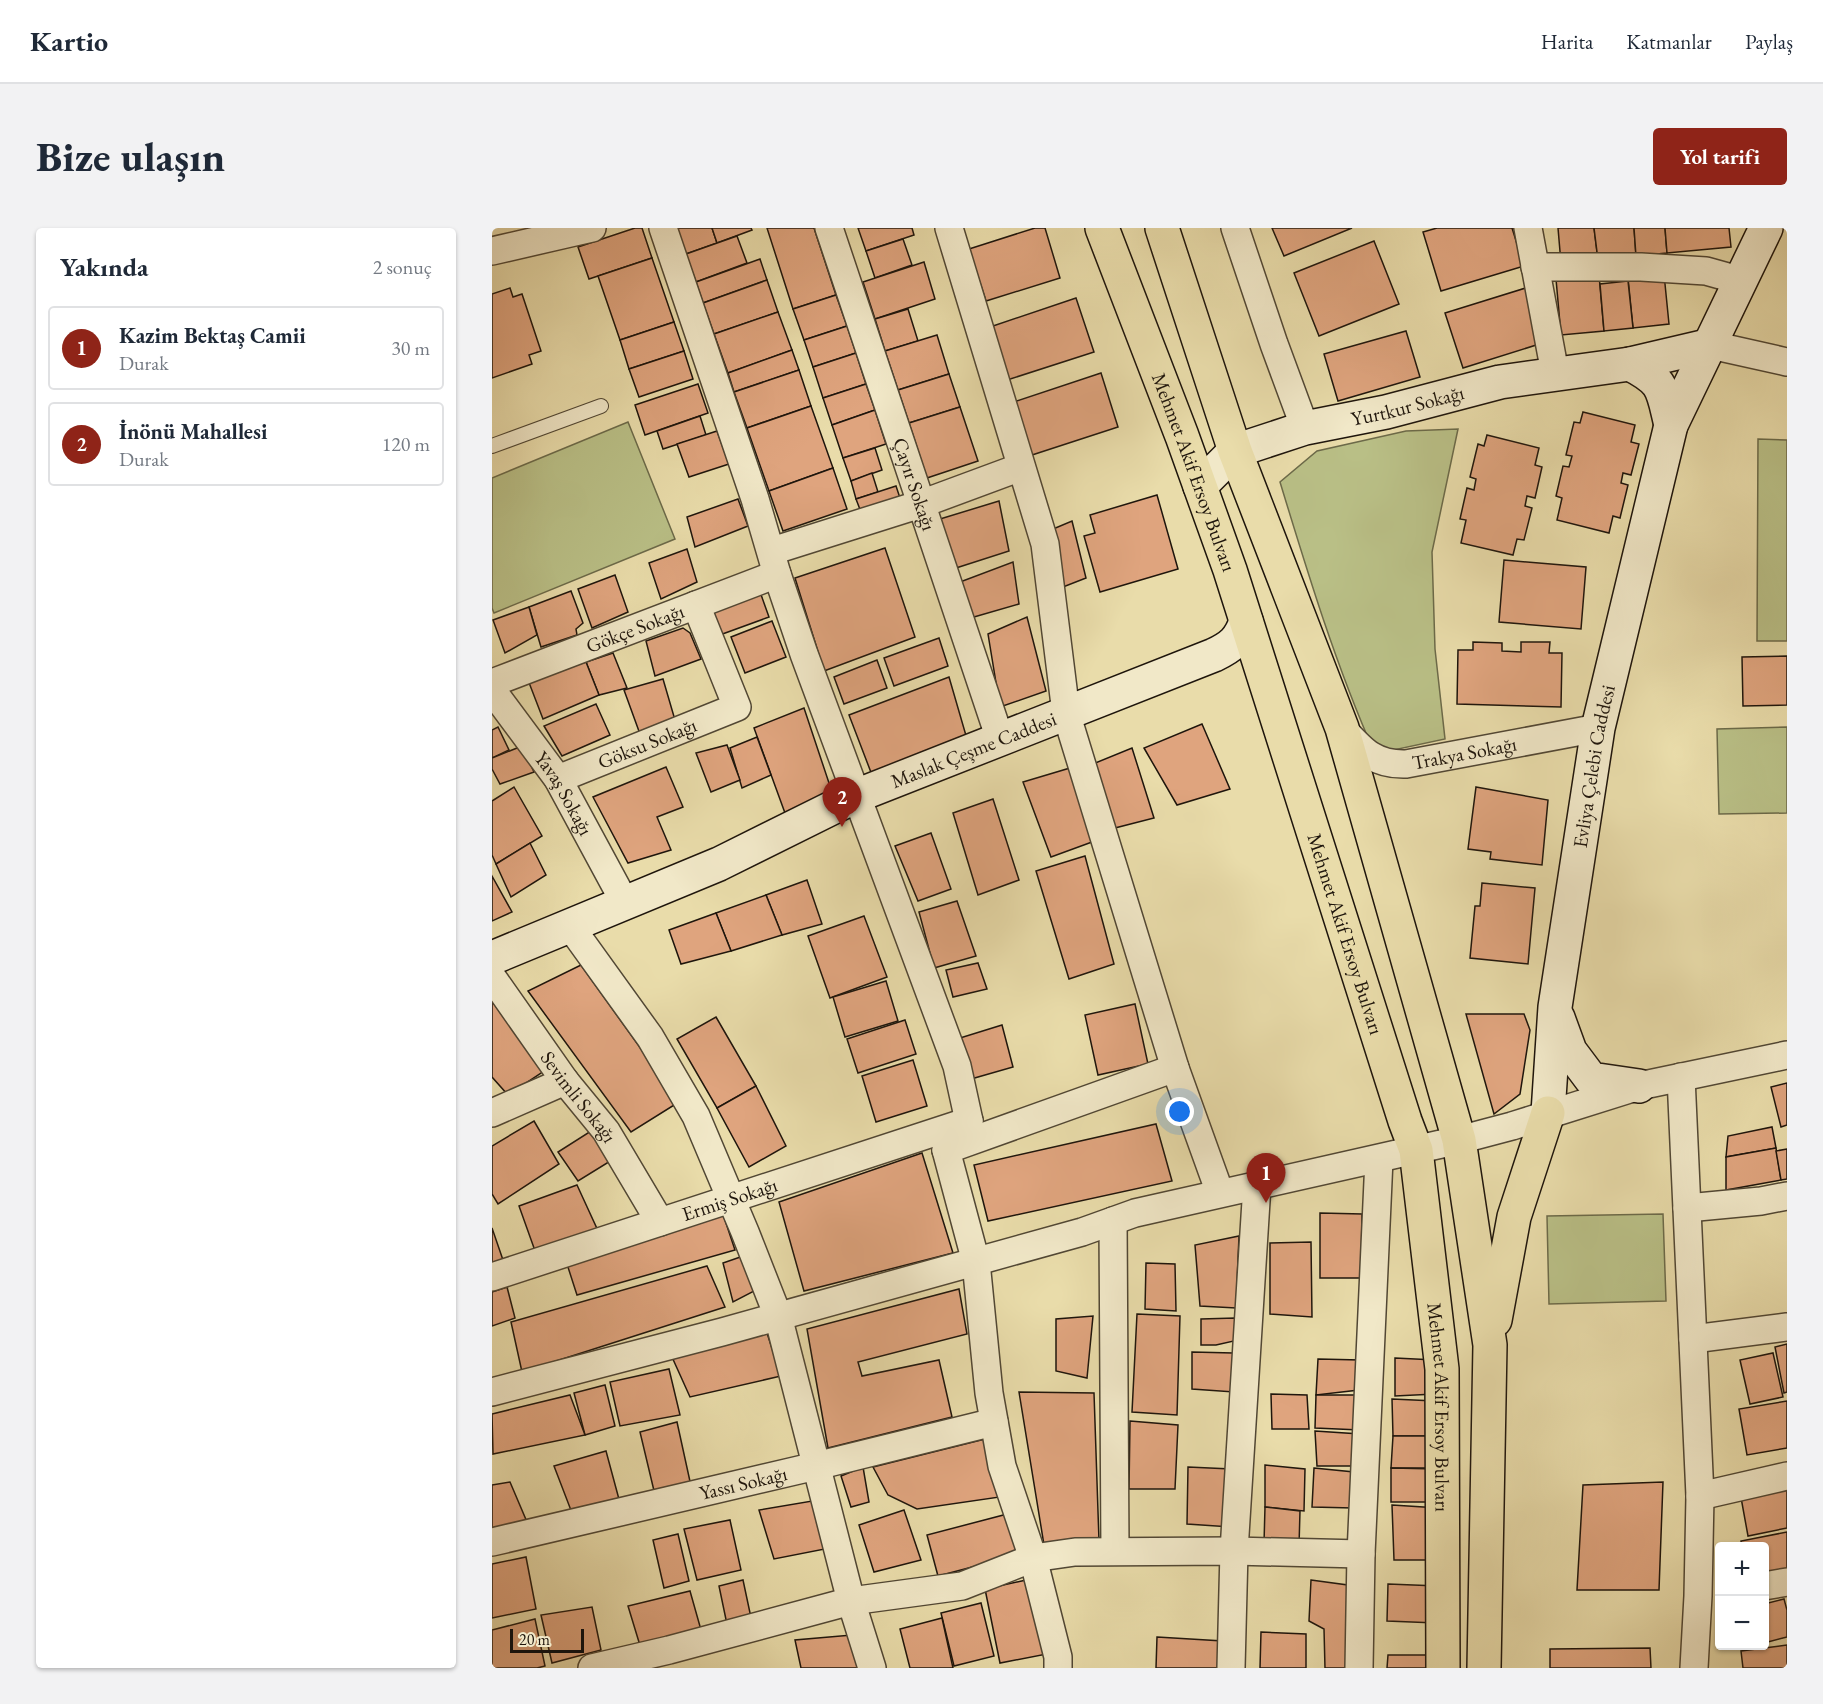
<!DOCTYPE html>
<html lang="tr">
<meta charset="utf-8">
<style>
:root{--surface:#fff;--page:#f2f2f3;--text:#1f2937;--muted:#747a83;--line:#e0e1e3;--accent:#8f2418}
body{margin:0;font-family:"EB Garamond",serif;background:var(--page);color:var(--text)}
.controls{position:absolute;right:18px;bottom:18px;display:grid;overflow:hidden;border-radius:6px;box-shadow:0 2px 4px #0004}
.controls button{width:54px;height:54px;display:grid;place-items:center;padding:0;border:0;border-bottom:2px solid var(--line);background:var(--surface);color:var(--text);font:30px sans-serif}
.scale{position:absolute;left:18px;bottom:15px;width:74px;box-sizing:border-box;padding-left:6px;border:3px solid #1e150c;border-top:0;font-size:16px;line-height:21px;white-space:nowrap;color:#1e150c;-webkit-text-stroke:4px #f1e8c8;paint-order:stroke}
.you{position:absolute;left:688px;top:884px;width:21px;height:21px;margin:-15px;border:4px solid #fff;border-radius:50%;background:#1a73e8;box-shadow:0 0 0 9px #1a73e833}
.badge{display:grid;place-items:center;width:39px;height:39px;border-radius:50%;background:var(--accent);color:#fff;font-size:20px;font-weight:700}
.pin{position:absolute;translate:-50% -50px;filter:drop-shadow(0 2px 3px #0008)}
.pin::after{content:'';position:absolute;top:32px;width:21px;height:18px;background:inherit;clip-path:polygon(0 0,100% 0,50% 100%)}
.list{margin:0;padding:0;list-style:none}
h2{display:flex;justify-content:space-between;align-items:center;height:78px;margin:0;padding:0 24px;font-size:26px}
h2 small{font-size:20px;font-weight:400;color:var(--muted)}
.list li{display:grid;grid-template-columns:39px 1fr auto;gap:18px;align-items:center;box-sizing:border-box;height:84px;margin:0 12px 12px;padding:0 12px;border:2px solid var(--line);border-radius:6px}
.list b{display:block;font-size:22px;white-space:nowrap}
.list p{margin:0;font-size:20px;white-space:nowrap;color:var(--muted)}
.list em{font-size:20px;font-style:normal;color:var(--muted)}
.map{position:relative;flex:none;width:1295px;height:1440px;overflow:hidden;border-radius:6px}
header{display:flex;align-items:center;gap:36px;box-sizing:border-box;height:84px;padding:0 30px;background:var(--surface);border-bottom:2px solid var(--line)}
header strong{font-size:28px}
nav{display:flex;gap:33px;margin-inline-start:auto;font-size:21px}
.intro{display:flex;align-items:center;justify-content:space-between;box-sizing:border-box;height:144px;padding:0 36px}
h1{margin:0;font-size:42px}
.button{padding:15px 27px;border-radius:6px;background:var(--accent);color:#fff;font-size:21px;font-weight:700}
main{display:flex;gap:36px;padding:0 36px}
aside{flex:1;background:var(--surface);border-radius:6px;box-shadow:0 2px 4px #0004}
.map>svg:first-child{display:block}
.green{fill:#b9bf86;stroke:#6c6a49;stroke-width:1.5}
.building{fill:#dfa47e;stroke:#1e150c;stroke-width:1.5}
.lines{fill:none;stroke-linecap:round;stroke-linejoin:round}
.lane-casing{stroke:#514734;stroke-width:16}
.street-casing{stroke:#514734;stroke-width:30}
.secondary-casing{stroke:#1e150c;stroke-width:36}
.primary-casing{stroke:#1e150c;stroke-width:36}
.lane{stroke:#f1e8c8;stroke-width:14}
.street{stroke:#f1e8c8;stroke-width:27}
.secondary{stroke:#f1e8c8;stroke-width:33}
.primary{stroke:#e9dcaa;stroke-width:33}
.labels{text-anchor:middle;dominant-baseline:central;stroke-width:6;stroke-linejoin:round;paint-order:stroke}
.street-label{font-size:20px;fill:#1e150c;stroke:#f1e8c8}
</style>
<header>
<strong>Kartio</strong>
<nav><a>Harita</a><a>Katmanlar</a><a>Paylaş</a></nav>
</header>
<div class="intro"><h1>Bize ulaşın</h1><a class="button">Yol tarifi</a></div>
<main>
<aside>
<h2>Yakında<small>2 sonuç</small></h2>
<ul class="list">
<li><span class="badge">1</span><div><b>Kazim Bektaş Camii</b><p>Durak</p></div><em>30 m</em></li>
<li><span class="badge">2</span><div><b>İnönü Mahallesi</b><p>Durak</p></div><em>120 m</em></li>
</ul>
</aside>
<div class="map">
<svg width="1295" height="1440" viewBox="0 0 1295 1440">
<rect width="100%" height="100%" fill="#e9dcaa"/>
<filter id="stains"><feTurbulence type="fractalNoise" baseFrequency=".00333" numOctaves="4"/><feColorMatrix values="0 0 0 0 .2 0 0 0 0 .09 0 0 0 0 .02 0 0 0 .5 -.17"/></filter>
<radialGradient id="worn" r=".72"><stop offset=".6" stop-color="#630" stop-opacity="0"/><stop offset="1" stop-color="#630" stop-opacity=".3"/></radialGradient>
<g class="green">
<polygon points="136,194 183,311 2,385 0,380 0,250"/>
<path d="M966,201L940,324L943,421L953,511L883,526C844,438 816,346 788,254L825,223L914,203Z"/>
<polygon points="1266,211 1295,212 1295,413 1265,413"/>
<polygon points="1295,499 1295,585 1227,586 1225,501"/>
<polygon points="1171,986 1174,1073 1057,1076 1055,988"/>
</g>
<g class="building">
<polygon points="143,0 150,0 160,30 97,51 86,19"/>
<polygon points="185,0 220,0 225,15 194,26"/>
<polygon points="220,0 259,0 260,2 225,15"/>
<polygon points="275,0 322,0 344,67 301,81"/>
<polygon points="366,0 420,0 422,7 374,23"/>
<polygon points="543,0 553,0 568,50 494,73 477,21"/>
<polygon points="780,0 860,0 792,28"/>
<polygon points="945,0 1020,0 1032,38 949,63 931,4"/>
<polygon points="1066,0 1102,0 1106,32 1069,35"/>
<polygon points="1102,0 1142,0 1144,28 1106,32"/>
<polygon points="1142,0 1173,0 1175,25 1144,28"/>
<polygon points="1173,0 1237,0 1239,19 1175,25"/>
<polygon points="245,8 255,35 204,54 194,26"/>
<polygon points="411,11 420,37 383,50 374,23"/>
<polygon points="882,13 907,76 827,108 802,45"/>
<polygon points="160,30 182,94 128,112 106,48"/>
<polygon points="268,31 275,52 211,75 204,54"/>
<polygon points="432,34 443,71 383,91 371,54"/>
<polygon points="1172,46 1177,96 1141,100 1136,50"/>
<polygon points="1107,47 1112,103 1069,107 1064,51"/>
<polygon points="275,52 286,84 222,106 211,75"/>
<polygon points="1136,53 1141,100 1112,103 1108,56"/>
<polygon points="1040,58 1057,113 971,140 953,85"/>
<polygon points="18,60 21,69 30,66 49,123 37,127 40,136 0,150 0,66"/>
<polygon points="344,67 355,98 312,112 301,81"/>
<polygon points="584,70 602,124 515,152 498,99"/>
<polygon points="416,81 426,113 393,123 383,91"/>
<polygon points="286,84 300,122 236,145 222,106"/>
<polygon points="182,94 192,123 137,141 128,112"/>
<polygon points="355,98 364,125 321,139 312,112"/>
<polygon points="914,103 928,149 846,173 832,126"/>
<polygon points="445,107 457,146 406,162 393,123"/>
<polygon points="300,122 307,142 242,164 236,145"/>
<polygon points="192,123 201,151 147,169 137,141"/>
<polygon points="364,125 374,156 331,170 321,139"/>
<polygon points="307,142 319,178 255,200 242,164"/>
<polygon points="609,145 626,199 540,227 522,174"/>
<polygon points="457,146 468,179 417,195 406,162"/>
<polygon points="206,156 216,185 153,207 143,177"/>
<polygon points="374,156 383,182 340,197 331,170"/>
<polygon points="319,178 341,240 277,263 255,200"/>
<polygon points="468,179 486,233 435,250 417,195"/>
<polygon points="383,182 394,216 351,230 340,197"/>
<polygon points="1091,184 1143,197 1139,214 1147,216 1139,247 1131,245 1129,255 1136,257 1128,290 1121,288 1117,305 1065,292 1070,270 1064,268 1071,238 1077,239 1080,228 1074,227 1082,194 1088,195"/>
<polygon points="208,188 214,207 171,221 165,203"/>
<polygon points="225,203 237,236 197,249 185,216"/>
<polygon points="995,207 1047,220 1043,237 1050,239 1043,270 1035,268 1033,278 1040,280 1032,312 1025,311 1021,327 969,315 974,292 968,291 975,260 982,262 984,251 978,249 986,216 992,218"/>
<polygon points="383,220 390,242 359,253 351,230"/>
<polygon points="341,240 355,281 291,303 277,263"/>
<polygon points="380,245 386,264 364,271 359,253"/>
<polygon points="404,258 411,279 372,292 364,271"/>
<polygon points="665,267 686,341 608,364 592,308 603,305 598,287"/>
<polygon points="246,271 256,298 203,319 195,289"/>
<polygon points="507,273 517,323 464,340 448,291"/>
<polygon points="580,293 594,350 571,359 554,304"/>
<polygon points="393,320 423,409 332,443 303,350"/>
<polygon points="195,321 205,354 169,371 157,335"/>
<polygon points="1012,332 1094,339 1089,401 1007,394"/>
<polygon points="521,334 527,376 475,391 468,354"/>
<polygon points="123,347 136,384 100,400 86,361"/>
<polygon points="267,361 277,389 225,408 214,381"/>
<polygon points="79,363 91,395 84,401 85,407 49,419 37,379"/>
<polygon points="37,379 45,407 13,425 1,392"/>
<polygon points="535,389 554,463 508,479 496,406"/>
<polygon points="280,393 294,429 253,445 239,409"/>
<polygon points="191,400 198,405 209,431 163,448 154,413"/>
<polygon points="447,410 456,438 402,458 392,430"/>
<polygon points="981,414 1010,415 1010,423 1029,424 1029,414 1058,414 1057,425 1070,425 1069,479 965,476 966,422 981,422"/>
<polygon points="121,425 135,460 107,467 94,434"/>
<polygon points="1295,428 1295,477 1251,478 1250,429"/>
<polygon points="385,432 395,460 352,476 342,449"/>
<polygon points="94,434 107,467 51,491 36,452"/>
<polygon points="457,449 475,511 380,547 357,487"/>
<polygon points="171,451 183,492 148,506 132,462"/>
<polygon points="104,476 118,507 70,528 52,498"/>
<polygon points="312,480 342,570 293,585 262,500"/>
<polygon points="710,496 738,561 685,577 652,520"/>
<polygon points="6,499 17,522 0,530 0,502"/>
<polygon points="265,509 279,547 250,560 238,520"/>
<polygon points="235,517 248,552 219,564 204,525"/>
<polygon points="30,518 42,544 8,556 0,541 0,530"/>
<polygon points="640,520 662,590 615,602 596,538"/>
<polygon points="174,539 191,579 165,589 179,622 136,635 101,569"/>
<polygon points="578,540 600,614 559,629 531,554"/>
<polygon points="22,559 50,608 4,636 0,627 0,573"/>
<polygon points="984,559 1056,572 1050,637 998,631 999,624 976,621"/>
<polygon points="501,571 527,652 486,667 461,585"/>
<polygon points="439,605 459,661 426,673 403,618"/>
<polygon points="38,615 54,647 19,669 4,636"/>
<polygon points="593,628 622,736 577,751 544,643"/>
<polygon points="0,648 20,684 0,693"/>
<polygon points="315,652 330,696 290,707 274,667"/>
<polygon points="990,655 1043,660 1036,736 978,730 983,678 988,678"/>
<polygon points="274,667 290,707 239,723 224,685"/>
<polygon points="465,673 484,728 442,740 427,684"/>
<polygon points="224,685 239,723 189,736 177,702"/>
<polygon points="372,688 395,749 338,770 316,708"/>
<polygon points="486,735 495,761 461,769 454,742"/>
<polygon points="89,737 187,874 139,904 36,763"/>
<polygon points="394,753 406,793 353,809 341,769"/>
<polygon points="0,773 52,843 16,867 0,849"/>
<polygon points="643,776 656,836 606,847 593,787"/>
<polygon points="974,786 1032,786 1038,802 1028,866 1002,886"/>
<polygon points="224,789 264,858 225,880 185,811"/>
<polygon points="413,792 424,826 366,845 355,811"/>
<polygon points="510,797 521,839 479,851 468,810"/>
<polygon points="421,832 435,878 384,894 370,848"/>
<polygon points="1295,855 1295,897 1289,899 1279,859"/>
<polygon points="264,858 294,918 257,939 225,880"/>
<polygon points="42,893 67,936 6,976 0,966 0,918"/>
<polygon points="664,896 680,953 496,993 482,937"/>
<polygon points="1280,899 1284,920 1234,929 1236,908"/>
<polygon points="99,903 120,932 86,953 66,924"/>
<polygon points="1284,920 1289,952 1234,962 1234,929"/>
<polygon points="1295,921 1295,951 1289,952 1284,923"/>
<polygon points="430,925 461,1025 312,1063 287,974"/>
<polygon points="85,957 107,1005 47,1034 27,978"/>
<polygon points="828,985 870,986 869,1050 828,1050"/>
<polygon points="231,986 243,1022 85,1067 74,1033"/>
<polygon points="0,1000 11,1032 0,1035"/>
<polygon points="747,1008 744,1080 708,1078 703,1017"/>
<polygon points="819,1014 820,1089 778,1086 778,1015"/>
<polygon points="257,1026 268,1060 241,1074 231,1035"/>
<polygon points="654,1035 683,1036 684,1083 653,1081"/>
<polygon points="215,1038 233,1079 30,1144 19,1094"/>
<polygon points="15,1059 23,1090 0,1098 0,1064"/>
<polygon points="467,1061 475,1106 366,1134 370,1148 447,1132 460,1189 336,1220 315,1101"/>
<polygon points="645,1086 688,1088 685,1187 640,1184"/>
<polygon points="601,1088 595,1150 564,1143 564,1091"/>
<polygon points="743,1090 742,1113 724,1117 709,1117 709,1091"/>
<polygon points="275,1105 289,1148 198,1169 180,1129"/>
<polygon points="1295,1116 1295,1164 1292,1165 1283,1119"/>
<polygon points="700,1124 741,1125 742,1164 700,1161"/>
<polygon points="1281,1125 1291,1169 1258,1176 1248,1132"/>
<polygon points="903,1130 943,1132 943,1166 903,1168"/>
<polygon points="826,1131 868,1132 867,1162 824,1167"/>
<polygon points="177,1141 188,1187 128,1198 118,1154"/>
<polygon points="113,1157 123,1198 93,1207 82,1165"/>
<polygon points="527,1164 602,1165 607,1313 553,1323"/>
<polygon points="779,1166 815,1167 817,1201 780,1201"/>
<polygon points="78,1167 93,1207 1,1226 0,1186"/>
<polygon points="824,1167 867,1167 868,1202 823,1200"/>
<polygon points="900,1171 943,1173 942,1208 901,1208"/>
<polygon points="1295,1173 1295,1220 1255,1227 1247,1181"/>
<polygon points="638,1193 686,1197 683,1261 637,1261"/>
<polygon points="185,1194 199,1258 163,1267 148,1204"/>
<polygon points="823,1203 868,1206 868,1238 825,1238"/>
<polygon points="901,1208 939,1208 938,1240 899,1240"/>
<polygon points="493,1211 508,1269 425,1281 396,1267 381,1239"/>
<polygon points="114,1223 128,1275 80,1285 62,1238"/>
<polygon points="773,1237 813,1241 812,1283 773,1279"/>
<polygon points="371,1239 377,1274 359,1279 349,1248"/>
<polygon points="696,1239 739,1241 739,1299 695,1296"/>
<polygon points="822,1240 862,1244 861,1280 820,1279"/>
<polygon points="899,1240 945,1241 946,1274 899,1274"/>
<polygon points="18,1254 35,1294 0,1301 0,1257"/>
<polygon points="1171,1254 1167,1362 1085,1362 1091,1257"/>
<polygon points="1295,1255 1295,1300 1256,1308 1248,1264"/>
<polygon points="326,1272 338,1320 282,1331 267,1282"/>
<polygon points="900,1277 947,1280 945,1332 902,1332"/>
<polygon points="773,1279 808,1283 807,1318 772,1315"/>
<polygon points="412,1282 429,1332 382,1344 367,1297"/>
<polygon points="523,1284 534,1325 446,1348 435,1307"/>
<polygon points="238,1292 249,1342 205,1352 192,1301"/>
<polygon points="1295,1304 1295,1343 1272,1347 1272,1318 1250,1318 1249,1313"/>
<polygon points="186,1306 197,1353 172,1360 161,1312"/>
<polygon points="34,1329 44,1381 0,1390 0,1336"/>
<polygon points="539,1351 555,1426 508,1435 493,1361"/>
<polygon points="251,1352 261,1399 237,1406 227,1358"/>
<polygon points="819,1352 863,1358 860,1440 833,1440 832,1401 817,1393"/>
<polygon points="896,1356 946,1358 944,1395 895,1393"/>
<polygon points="198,1363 211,1409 150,1424 136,1378"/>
<polygon points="1292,1371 1295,1382 1295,1409 1272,1415 1272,1376"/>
<polygon points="489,1375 502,1428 462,1438 449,1385"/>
<polygon points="100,1379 109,1422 60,1435 49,1387"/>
<polygon points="450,1390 461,1440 418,1440 408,1401"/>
<polygon points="43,1391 53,1438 45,1440 0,1440 0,1402"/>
<polygon points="769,1404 814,1406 814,1440 768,1440"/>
<polygon points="360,1407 369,1440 309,1440 303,1412"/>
<polygon points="665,1409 731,1413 731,1440 664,1440"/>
<polygon points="1295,1417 1295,1440 1251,1440 1249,1423"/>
<polygon points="1158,1420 1159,1440 1058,1440 1058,1421"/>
<polygon points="896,1427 938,1427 938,1440 895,1440"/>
</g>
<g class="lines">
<defs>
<polyline id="lane" points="0,218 109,178"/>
<g id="street">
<polyline points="171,0 263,271 285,346 312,426 465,838 477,893 454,922 484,1034 497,1165 510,1238 541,1330 566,1429 566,1440"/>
<path id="s1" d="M337,0L508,511"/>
<polyline points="457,0 553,316 574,485 683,840 728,965"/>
<polyline points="743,0 782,116 813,200"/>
<polyline points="1036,0 1063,145"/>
<polyline points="0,23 100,0"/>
<polyline points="1043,39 1149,39 1214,43 1250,53"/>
<polyline points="1219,117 1295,134"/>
<polyline points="280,323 429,276 529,239"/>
<path id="s2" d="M0,455L285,346"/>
<path id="s3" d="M0,462L66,551L133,675"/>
<path id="s4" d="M850,500C870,522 882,537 914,536L1106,500"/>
<path id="s5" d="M66,551L245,479L204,377"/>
<polyline points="78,698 158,809 204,888 253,1004 286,1088 359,1373 380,1440"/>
<path id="s6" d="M0,749L73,853L114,903L168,994"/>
<polyline points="1189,849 1208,1268 1206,1368 1202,1440"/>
<polyline points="0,885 73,853"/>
<polyline points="454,922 683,840"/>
<polyline points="1195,980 1269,973 1295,968"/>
<polyline points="621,993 623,1323"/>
<path id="s7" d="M0,1049L477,893"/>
<polyline points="1201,1111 1295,1099"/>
<polyline points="0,1164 230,1104 590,1004 643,985 967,912 1020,898 1147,858 1295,827"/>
<polyline points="1208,1268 1295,1248"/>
<path id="s8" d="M0,1314L324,1238L502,1194"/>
<polyline points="1272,1358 1295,1354"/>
<polyline points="100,1440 177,1422 359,1373 470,1358 541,1330 583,1324 742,1323 869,1326"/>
<polyline points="739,1440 742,1323 765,957"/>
<polyline points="867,1440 869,1326 887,931"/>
</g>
<g id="secondary">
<path d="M1138,136C1173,154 1170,161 1179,197"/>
<path id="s9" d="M708,258L743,223L813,200L894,184L1008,154L1138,136L1219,117"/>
<path id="s10" d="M0,730L227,636L364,568L722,427C739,419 748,412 754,393"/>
<polyline points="1066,790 1078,823 1099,851 1147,858"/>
<path id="s11" d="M1056,885L1063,779L1106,500L1179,197L1274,0"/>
</g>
<g id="primary">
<path id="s12" d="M610,0L690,208L738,342L913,893L924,922L950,1141L951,1440"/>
<polyline points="670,0 743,223 850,500 967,912 998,1117 992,1440"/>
<polyline points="1003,1092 1022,989 1056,885"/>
</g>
</defs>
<use href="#lane" class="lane-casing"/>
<use href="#street" class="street-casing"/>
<use href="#secondary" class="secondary-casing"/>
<use href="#primary" class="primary-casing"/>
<use href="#lane" class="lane"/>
<use href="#street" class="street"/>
<use href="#secondary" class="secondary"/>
<use href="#primary" class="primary"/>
</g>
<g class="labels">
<g class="street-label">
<text stroke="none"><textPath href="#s9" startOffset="228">Yurtkur Sokağı</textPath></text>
<text stroke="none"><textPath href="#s12" startOffset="261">Mehmet Akif Ersoy Bulvarı</textPath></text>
<text stroke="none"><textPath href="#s1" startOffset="270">Çayır Sokağı</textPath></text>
<text stroke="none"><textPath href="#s2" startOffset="153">Gökçe Sokağı</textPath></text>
<text stroke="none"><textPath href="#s5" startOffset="96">Göksu Sokağı</textPath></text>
<text stroke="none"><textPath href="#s10" startOffset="525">Maslak Çeşme Caddesi</textPath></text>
<text stroke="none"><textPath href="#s4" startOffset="136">Trakya Sokağı</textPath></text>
<text stroke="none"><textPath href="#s11" startOffset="350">Evliya Çelebi Caddesi</textPath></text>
<text stroke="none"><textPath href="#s3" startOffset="126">Yavaş Sokağı</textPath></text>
<text stroke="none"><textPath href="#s12" startOffset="747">Mehmet Akif Ersoy Bulvarı</textPath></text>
<text stroke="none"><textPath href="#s6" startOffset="148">Sevimli Sokağı</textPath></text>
<text stroke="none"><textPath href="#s7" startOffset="250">Ermiş Sokağı</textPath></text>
<text stroke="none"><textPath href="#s12" startOffset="1233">Mehmet Akif Ersoy Bulvarı</textPath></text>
<text stroke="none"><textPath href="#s8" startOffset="258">Yassı Sokağı</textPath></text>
</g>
</g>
<rect width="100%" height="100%" filter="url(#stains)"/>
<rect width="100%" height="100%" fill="url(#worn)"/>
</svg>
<div class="controls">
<button>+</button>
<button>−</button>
</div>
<div class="scale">20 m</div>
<div class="you"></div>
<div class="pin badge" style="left:774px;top:975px">1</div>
<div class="pin badge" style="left:350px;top:599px">2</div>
</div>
</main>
